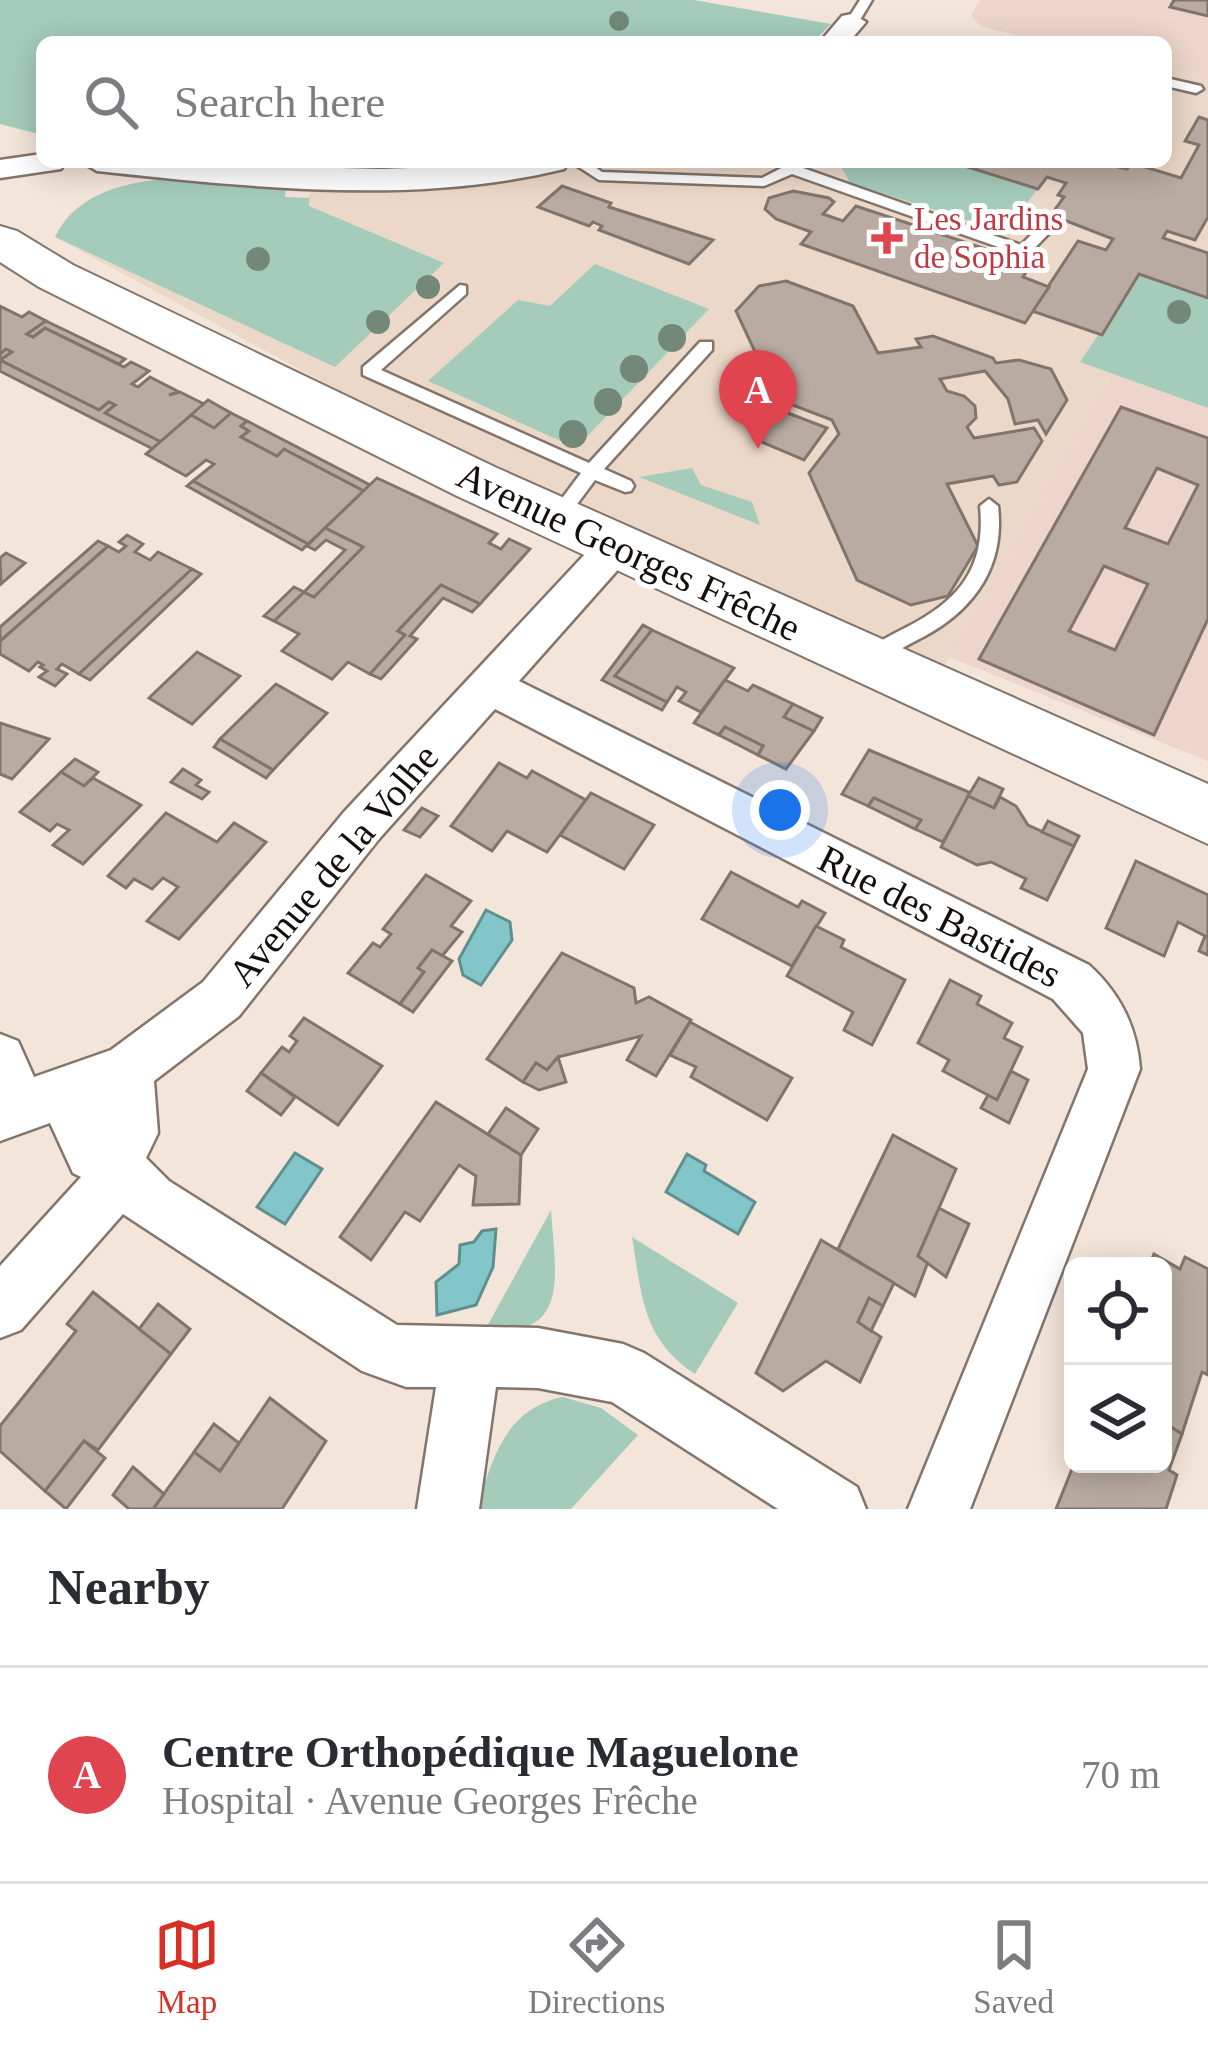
<!DOCTYPE html>
<meta charset="utf-8">
<style>
:root{--surface:#fff;--page:#f2f2f3;--text:#2b2b33;--muted:#7c7c81;--line:#e1e1e2;--accent:#d93025}
body{margin:0;font-family:"Times New Roman",serif;background:var(--page);color:var(--text)}
.controls{position:absolute;right:36px;bottom:36px;display:grid;overflow:hidden;border-radius:18px;box-shadow:0 6px 30px #0003}
.controls button{width:108px;height:108px;display:grid;place-items:center;padding:0;border:0;border-bottom:3px solid var(--line);background:var(--surface);color:var(--text);font:60px sans-serif}
.you{position:absolute;left:780px;top:810px;width:42px;height:42px;margin:-30px;border:9px solid #fff;border-radius:50%;background:#1a73e8;box-shadow:0 0 0 18px #1a73e833}
.badge{display:grid;place-items:center;width:78px;height:78px;border-radius:50%;background:var(--accent);color:#fff;font-size:39px;font-weight:700}
.pin{position:absolute;translate:-50% -99px;filter:drop-shadow(0 3px 6px #0008)}
.pin::after{content:'';position:absolute;top:63px;width:42px;height:36px;background:inherit;clip-path:polygon(0 0,100% 0,50% 100%)}
.list{margin:0;padding:0;list-style:none}
h2{display:flex;justify-content:space-between;align-items:center;height:156px;margin:0;padding:0 48px;font-size:51px}
h2 small{font-size:39px;font-weight:400;color:var(--muted)}
.list li{display:grid;grid-template-columns:78px 1fr auto;gap:36px;align-items:center;box-sizing:border-box;height:216px;padding:0 48px;border-top:3px solid var(--line)}
.list b{display:block;font-size:45px;white-space:nowrap}
.list p{margin:0;font-size:39px;white-space:nowrap;color:var(--muted)}
.list em{font-size:39px;font-style:normal;color:var(--muted)}
.icon{flex:none;width:66px;height:66px;fill:none;stroke:currentColor;stroke-width:2;stroke-linecap:round;stroke-linejoin:round}
.map{position:relative;flex:none;width:1208px;height:1509px;overflow:hidden}
.search{position:absolute;background:var(--surface);box-shadow:0 6px 30px #0003;left:36px;right:36px;top:36px;height:132px;display:flex;align-items:center;gap:30px;box-sizing:border-box;padding:0 42px;border-radius:18px;color:var(--muted);font-size:45px}
.sheet{height:372px;background:var(--surface)}
nav{display:flex;justify-content:space-around;align-items:center;box-sizing:border-box;height:168px;border-top:3px solid var(--line);background:var(--surface);font-size:33px;color:var(--muted)}
nav a{display:grid;justify-items:center;gap:6px}
nav .on{color:var(--accent)}
.map>svg:first-child{display:block}
.commercial{fill:#edd5cb}
.built{fill:#ecd8c8}
.green{fill:#a5ccba}
.water{fill:#82c6c9;stroke:#618f90;stroke-width:3}
.building{fill:#b9aba1;stroke:#81756b;stroke-width:3;fill-rule:evenodd}
.lines{fill:none;stroke-linecap:round;stroke-linejoin:round}
.service-casing{stroke:#82756b;stroke-width:5}
.minor-casing{stroke:#82756b;stroke-width:5}
.primary-casing{stroke:#82756b;stroke-width:4}
.service{fill:#fff;fill-rule:evenodd}
.minor{fill:#fff;fill-rule:evenodd}
.primary{fill:#fff;fill-rule:evenodd}
.tree{fill:#738879}
.health-dot{fill:#e0444e;stroke:#fff;stroke-width:4.5}
.labels{text-anchor:middle;dominant-baseline:central;stroke-width:10;stroke-linejoin:round;paint-order:stroke}
.far-health-label{font-size:33px;fill:#be3a42;stroke:#fff;text-anchor:start}
.street-label{font-size:39px;fill:#140f0c;stroke:#fff}
</style>
<div class="map">
<svg width="1208" height="1509" viewBox="0 0 1208 1509">
<rect width="100%" height="100%" fill="#f4e5da"/>
<g class="commercial">
<polygon points="980,0 1208,0 1208,77 1166,67 1166,42 1050,42 982,27 971,16"/>
<polygon points="1112,374 1208,408 1208,761 949,657"/>
</g>
<polygon class="built" points="1166,67 1208,77 1208,408 1112,374 936,680 591,527 55,237 70,213 92,198 151,180 286,188 285,197 308,198 313,189 556,162 1166,162"/>
<g class="green">
<polygon points="0,0 694,0 831,24 813,42 42,42 42,135 0,124"/>
<polygon points="839,162 953,162 1038,189 1011,223 989,227 850,183"/>
<path d="M171,179L286,188L285,197L309,198V206L444,263L335,367L55,237C76,193 127,181 171,179Z"/>
<polygon points="595,264 709,309 576,448 428,381 518,300 550,306"/>
<polygon points="1139,274 1208,297 1208,408 1080,362"/>
<polygon points="692,468 701,485 752,502 760,525 639,477"/>
<path d="M551,1210C555,1273 572,1339 485,1330Z"/>
<path d="M632,1237L738,1303L695,1374C642,1339 642,1296 632,1237Z"/>
<path d="M563,1397L601,1408L638,1435L571,1509H477C492,1459 505,1409 563,1397Z"/>
</g>
<g class="water">
<polygon points="486,910 510,922 512,940 481,985 463,975 459,959"/>
<polygon points="295,1153 322,1169 285,1224 257,1207"/>
<polygon points="687,1154 706,1165 704,1171 755,1202 738,1234 666,1192"/>
<polygon points="496,1229 493,1267 476,1305 437,1315 436,1282 459,1264 460,1245 474,1242 482,1231"/>
</g>
<g class="building">
<polygon points="1174,0 1208,0 1208,16 1170,7"/>
<polygon points="1199,117 1208,120 1208,217 1195,240 1167,231 1163,238 1208,253 1208,298 1139,274 1102,335 1032,311 1078,241 1106,250 1113,239 1051,215 1064,197 1058,195 1066,183 1047,177 1038,189 952,162 1117,162 1114,166 1127,169 1132,163 1181,178 1199,145 1185,141"/>
<polygon points="562,186 611,203 609,207 713,240 689,264 599,230 602,226 593,222 589,226 538,207"/>
<polygon points="793,191 829,198 834,202 823,214 843,221 856,206 1031,264 1023,277 1049,287 1025,323 801,244 811,232 776,219 765,209 769,198"/>
<polygon points="786,281 853,306 878,353 921,347 916,339 933,336 993,358 996,363 1019,360 1051,369 1067,400 1046,434 1038,420 1015,424 1008,399 985,371 940,379 947,391 964,396 975,406 976,418 967,427 974,438 1034,428 1042,441 1017,482 999,485 993,476 947,484 978,546 948,596 911,605 857,580 809,473 839,434 832,420 777,399 736,311 759,286"/>
<polygon points="0,306 22,317 29,312 46,321 27,334 33,337 45,328 124,367 131,362 149,371 132,384 138,387 150,377 179,392 169,395 180,392 204,404 161,442 105,413 115,405 109,402 99,410 0,360 12,352 0,354"/>
<polygon points="46,321 125,359 119,364 45,328 33,337 27,334"/>
<polygon points="6,349 12,352 0,360 99,410 109,402 115,405 105,413 161,442 153,449 0,371 0,354"/>
<polygon points="208,400 231,413 214,428 191,415"/>
<path d="M1121,407L1208,438V619L1154,735L979,659ZM1157,468L1198,485L1168,544L1125,528ZM1104,566L1148,584L1115,650L1069,631Z"/>
<polygon points="780,410 827,428 804,460 757,440"/>
<polygon points="231,413 247,421 241,426 249,431 241,437 277,456 284,449 364,491 308,544 193,481 214,464 206,460 186,476 146,454 191,415 214,428"/>
<polygon points="247,421 370,485 364,491 284,449 277,456 241,437 249,431 241,426"/>
<polygon points="377,478 497,534 489,543 501,549 509,539 530,549 480,604 441,585 398,631 405,635 370,674 348,662 332,679 282,651 299,634 274,621 304,592 314,597 363,547 325,528"/>
<polygon points="193,481 308,544 302,550 187,486"/>
<polygon points="325,528 363,547 314,597 304,592 345,550 326,540 315,550 307,546"/>
<polygon points="127,535 143,544 135,552 150,560 158,552 192,569 79,674 62,664 57,669 67,674 55,686 39,677 47,671 40,667 43,665 38,662 29,671 0,654 0,641 108,546 119,552 126,546 119,542"/>
<polygon points="98,541 108,546 0,641 0,627"/>
<polygon points="6,553 25,563 1,584 0,558"/>
<polygon points="192,569 201,574 90,680 79,674"/>
<polygon points="441,585 480,604 472,612 443,598 410,636 417,639 381,679 370,674 405,635 398,631"/>
<polygon points="294,587 304,592 274,621 264,616"/>
<polygon points="643,625 652,630 615,676 667,702 662,710 602,680"/>
<polygon points="652,630 734,668 701,712 679,701 686,692 677,687 667,702 615,676"/>
<polygon points="197,652 240,676 192,724 149,698"/>
<polygon points="725,680 748,691 753,685 793,704 784,717 814,731 786,769 758,755 763,746 725,727 719,735 694,723"/>
<polygon points="276,684 327,713 273,770 220,739"/>
<polygon points="793,704 822,718 814,731 784,717"/>
<polygon points="0,723 49,739 12,779 0,774"/>
<polygon points="725,727 763,746 758,755 719,735"/>
<polygon points="220,739 273,770 266,778 214,747"/>
<polygon points="869,750 971,793 943,842 915,829 921,820 874,798 868,806 842,794"/>
<polygon points="75,759 98,772 84,786 61,772"/>
<polygon points="499,763 527,778 532,771 586,800 547,852 507,831 492,851 451,826"/>
<polygon points="183,769 201,780 196,785 209,792 202,799 171,782"/>
<polygon points="61,772 84,786 93,778 141,805 83,864 53,845 69,830 57,824 50,831 20,812"/>
<polygon points="979,778 1003,789 994,808 968,796"/>
<polygon points="591,793 654,825 624,869 560,835"/>
<polygon points="968,796 994,808 1000,797 1016,806 1028,825 1074,846 1047,900 1021,888 1026,879 991,862 977,865 941,847"/>
<polygon points="874,798 921,820 915,829 868,806"/>
<polygon points="422,808 438,816 420,837 404,830"/>
<polygon points="166,813 217,842 234,823 266,842 179,939 147,921 178,887 163,878 152,889 134,879 126,888 108,876"/>
<polygon points="1048,821 1079,836 1074,846 1042,832"/>
<polygon points="1136,861 1208,895 1208,955 1199,951 1205,936 1178,922 1164,956 1106,928"/>
<polygon points="731,872 798,907 802,901 825,913 792,966 702,919"/>
<polygon points="426,875 471,901 451,926 462,932 442,956 432,950 418,968 424,972 400,1004 348,973 373,943 380,947 391,934 383,929"/>
<polygon points="816,926 844,940 841,947 905,980 872,1045 844,1030 853,1012 787,976"/>
<polygon points="432,950 452,961 413,1012 400,1004 424,972 418,968"/>
<polygon points="562,953 634,988 636,1003 649,997 691,1020 656,1076 627,1060 641,1036 558,1057 547,1070 536,1063 523,1082 487,1059"/>
<polygon points="950,980 981,996 977,1004 1012,1023 1004,1038 1022,1047 997,1100 943,1071 949,1060 918,1043"/>
<polygon points="304,1018 382,1066 338,1125 261,1073 282,1047 289,1052 297,1041 290,1036"/>
<polygon points="690,1022 792,1078 767,1120 691,1077 696,1067 670,1055"/>
<polygon points="558,1057 566,1082 539,1090 523,1082 536,1063 547,1070"/>
<polygon points="1011,1071 1028,1080 1009,1123 981,1108 988,1095 997,1100"/>
<polygon points="261,1073 295,1097 281,1115 247,1091"/>
<polygon points="436,1102 521,1155 519,1204 473,1205 476,1176 459,1165 420,1221 405,1212 371,1260 340,1237"/>
<polygon points="506,1108 538,1129 521,1155 488,1134"/>
<polygon points="893,1135 956,1169 918,1256 928,1262 915,1296 838,1249"/>
<polygon points="939,1208 969,1224 946,1277 918,1256"/>
<polygon points="821,1240 894,1283 883,1306 869,1298 858,1322 881,1337 860,1382 826,1361 783,1391 756,1373"/>
<polygon points="1154,1254 1180,1269 1185,1257 1208,1269 1208,1375 1202,1372 1182,1434 1163,1422 1163,1266 1149,1266"/>
<polygon points="93,1292 171,1354 98,1450 84,1441 45,1491 0,1451 0,1426 76,1331 67,1324"/>
<polygon points="869,1298 883,1306 871,1331 858,1322"/>
<polygon points="158,1304 190,1329 171,1354 139,1329"/>
<polygon points="270,1398 326,1441 282,1509 153,1509 194,1452 220,1471"/>
<polygon points="1163,1422 1182,1434 1169,1470 1177,1475 1166,1509 1056,1509 1074,1464 1163,1464"/>
<polygon points="214,1424 239,1443 220,1471 194,1452"/>
<polygon points="84,1441 105,1458 66,1509 45,1491"/>
<polygon points="133,1467 164,1494 153,1509 129,1509 113,1495"/>
</g>
<g class="lines">
<defs>
<g id="service">
<polygon points="860,0 872,0 857,25 847,25 846,22"/>
<polygon points="1166,78 1201,86 1203,89 1196,93 1166,86"/>
<polygon points="571,162 588,162 602,172 762,178 793,162 809,162 803,168 1021,245 1039,227 1052,230 1029,254 1024,256 792,174 764,186 599,180"/>
<polygon points="460,285 466,286 466,294 381,370 589,463 700,342 712,342 712,350 604,469 631,481 634,486 631,491 625,492 595,480 563,523 551,523 548,518 551,513 581,473 363,375 363,367"/>
<path d="M989,499L998,506C1005,565 976,608 925,636C908,645 892,652 878,667H864L861,661C872,643 888,637 907,627C960,600 986,567 980,506Z"/>
</g>
<g id="minor">
<polygon points="852,14 866,22 849,42 820,42 842,16"/>
<polygon points="42,154 42,162 65,162 61,169 0,178 0,160"/>
<path d="M82,162L382,169L568,162L564,169C414,206 249,187 97,171Z"/>
<path d="M616,531L630,536L636,546L630,556L519,681L1089,965C1120,993 1137,1027 1140,1069L970,1509H908L1088,1069L1083,1033L1053,999L495,709L378,840L239,1016L154,1081L158,1133L146,1158L169,1181L397,1325L538,1328L623,1344L644,1353L857,1487L866,1509H778L612,1402L538,1388L496,1387L479,1509H417L436,1387H406L362,1371L123,1214L21,1330L0,1338V1266L81,1177L73,1173L50,1123L0,1141V1034L18,1041L34,1077L111,1050L203,982L344,812L602,536Z"/>
</g>
<polygon id="primary" points="0,226 17,231 73,265 497,468 1208,784 1208,844 457,496 39,287 0,262"/>
</defs>
<use href="#service" class="service-casing"/>
<use href="#minor" class="minor-casing"/>
<use href="#primary" class="primary-casing"/>
<use href="#service" class="service"/>
<use href="#minor" class="minor"/>
<use href="#primary" class="primary"/>
</g>
<g class="tree">
<circle cx="619" cy="21" r="10"/>
<circle cx="258" cy="259" r="12"/>
<circle cx="428" cy="287" r="12"/>
<circle cx="1179" cy="312" r="12"/>
<circle cx="378" cy="322" r="12"/>
<circle cx="672" cy="338" r="14"/>
<circle cx="634" cy="369" r="14"/>
<circle cx="608" cy="402" r="14"/>
<circle cx="573" cy="434" r="14"/>
</g>
<path class="health-dot" d="M881 220h12v12h12v12h-12v12h-12v-12h-12v-12h12z"/>
<g class="labels">
<g class="far-health-label">
<text x="914" y="219">Les Jardins<tspan x="914" dy="38">de Sophia</tspan></text>
</g>
<g class="street-label">
<text transform="translate(629 551) rotate(25)">Avenue Georges Frêche</text>
<text transform="translate(333 865) rotate(-50)">Avenue de la Volhe</text>
<text transform="translate(940 916) rotate(27)">Rue des Bastides</text>
</g>
</g>
</svg>
<div class="controls">
<button><svg class="icon" aria-label="locate" viewBox="0 0 24 24"><circle cx="12" cy="12" r="6"/><path d="M12 2v4M12 18v4M2 12h4M18 12h4"/></svg></button>
<button><svg class="icon" aria-label="layers" viewBox="0 0 24 24"><path d="M12 4l9 5-9 5-9-5zM3 14l9 5 9-5"/></svg></button>
</div>
<div class="you"></div>
<div class="pin badge" style="left:758px;top:449px;background:#e0444e">A</div>
<div class="search"><svg class="icon" aria-label="search" viewBox="0 0 24 24"><circle cx="10" cy="10" r="6"/><path d="M15 15l6 6"/></svg>Search here</div>
</div>
<section class="sheet">
<h2>Nearby<small></small></h2>
<ul class="list">
<li><span class="badge" style="background:#e0444e">A</span><div><b>Centre Orthopédique Maguelone</b><p>Hospital · Avenue Georges Frêche</p></div><em>70 m</em></li>
</ul>
</section>
<nav>
<a class="on"><svg class="icon" aria-label="map" viewBox="0 0 24 24"><path d="M3 6l6-2 6 2 6-2v14l-6 2-6-2-6 2zM9 4v14M15 6v14"/></svg>Map</a>
<a><svg class="icon" aria-label="directions" viewBox="0 0 24 24"><path d="M12 3l9 9-9 9-9-9zM9 14v-3h6M13 9l2 2-2 2"/></svg>Directions</a>
<a><svg class="icon" aria-label="saved" viewBox="0 0 24 24"><path d="M7 4h10v16l-5-4-5 4z"/></svg>Saved</a>
</nav>
